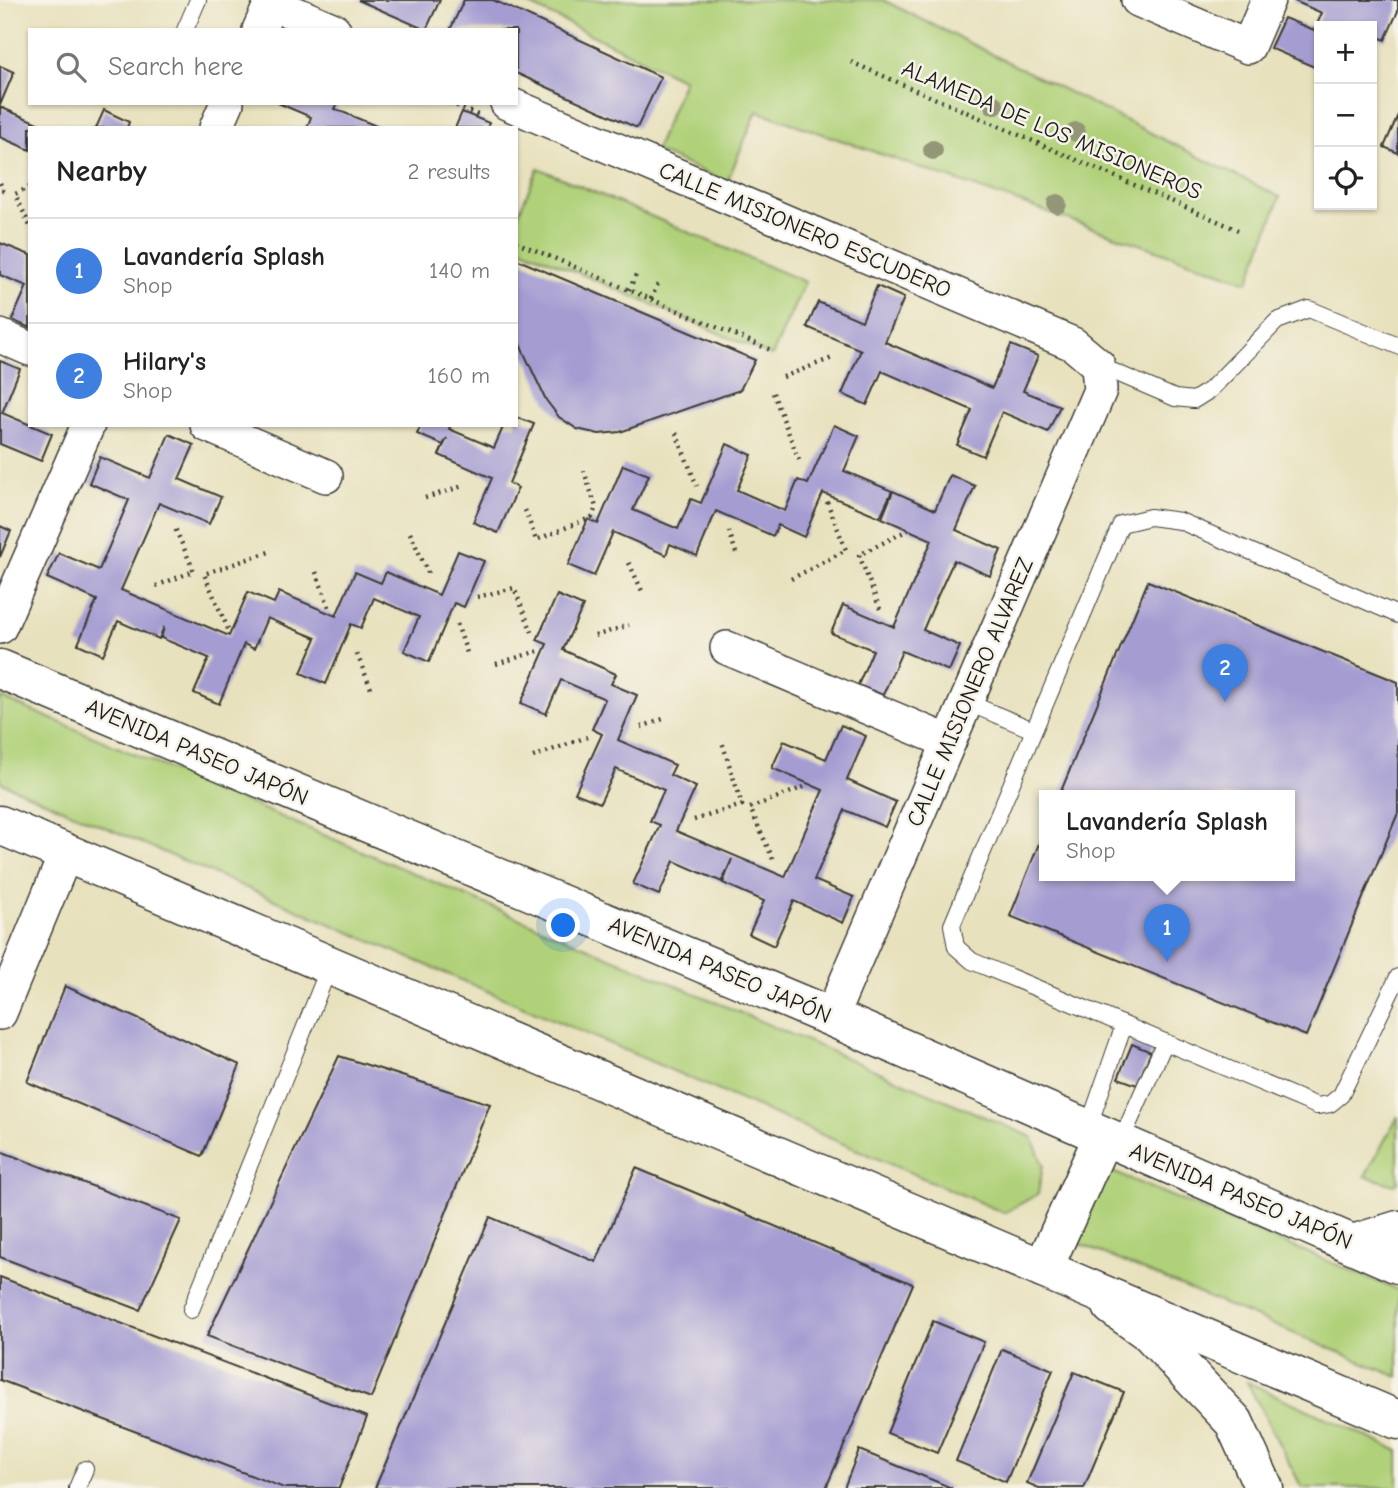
<!DOCTYPE html>
<meta charset="utf-8">
<style>
:root{--surface:#fff;--page:#f2f2f2;--text:#222;--muted:#767676;--line:#e0e0e0;--accent:#b45309}
body{margin:0;font-family:"Comic Neue",sans-serif;background:var(--page);color:var(--text)}
.controls{position:absolute;right:21px;top:21px;display:grid;overflow:hidden;border-radius:0px;box-shadow:0 2px 5px #0004}
.controls button{width:63px;height:63px;display:grid;place-items:center;padding:0;border:0;border-bottom:2px solid var(--line);background:var(--surface);color:var(--text);font:35px sans-serif}
.you{position:absolute;left:564px;top:926px;width:24px;height:24px;margin:-18px;border:5px solid #fff;border-radius:50%;background:#1a73e8;box-shadow:0 0 0 10px #1a73e833}
.badge{display:grid;place-items:center;width:46px;height:46px;border-radius:50%;background:var(--accent);color:#fff;font-size:23px;font-weight:700}
.pin{position:absolute;translate:-50% -58px;filter:drop-shadow(0 2px 4px #0008)}
.pin::after{content:'';position:absolute;top:37px;width:24px;height:21px;background:inherit;clip-path:polygon(0 0,100% 0,50% 100%)}
.popup{position:absolute;left:1039px;top:790px;width:256px;height:91px;box-sizing:border-box;display:grid;place-content:center;border-radius:0px;background:var(--surface);filter:drop-shadow(0 2px 5px #0005);font-size:23px;white-space:nowrap;color:var(--muted)}
.popup b{font-size:26px;color:var(--text)}
.popup::after{content:'';position:absolute;left:50%;top:100%;margin-left:-14px;border:14px solid transparent;border-top-color:var(--surface)}
.list{margin:0;padding:0;list-style:none}
h2{display:flex;justify-content:space-between;align-items:center;height:91px;margin:0;padding:0 28px;font-size:30px}
h2 small{font-size:23px;font-weight:400;color:var(--muted)}
.list li{display:grid;grid-template-columns:46px 1fr auto;gap:21px;align-items:center;box-sizing:border-box;height:105px;padding:0 28px;border-top:2px solid var(--line)}
.list b{display:block;font-size:26px;white-space:nowrap}
.list p{margin:0;font-size:23px;white-space:nowrap;color:var(--muted)}
.list em{font-size:23px;font-style:normal;color:var(--muted)}
.icon{flex:none;width:38px;height:38px;fill:none;stroke:currentColor;stroke-width:2;stroke-linecap:round;stroke-linejoin:round}
.map{position:relative;flex:none;width:1398px;height:1488px;overflow:hidden}
.search{position:absolute;background:var(--surface);box-shadow:0 2px 5px #0004;left:28px;top:28px;width:490px;height:77px;display:flex;align-items:center;gap:18px;box-sizing:border-box;padding:0 24px;border-radius:0px;color:var(--muted);font-size:26px}
.panel{position:absolute;background:var(--surface);box-shadow:0 2px 5px #0004;left:28px;top:126px;width:490px;height:301px;border-radius:0px}
.map>svg:first-child{display:block}
.green{fill:#b0d179;stroke:#66764a;stroke-width:2}
.building{fill:#a59dd2}
.lines{fill:none;stroke-linecap:round;stroke-linejoin:round}
.lane-casing{stroke:#3b3a34;stroke-width:18}
.street-casing{stroke:#3b3a34;stroke-width:36}
.secondary-casing{stroke:#3b3a34;stroke-width:41}
.primary-casing{stroke:#3b3a34;stroke-width:41}
.path{stroke:#3b3a34;stroke-width:4.5;stroke-dasharray:2 5;stroke-linecap:butt}
.lane{stroke:#fff;stroke-width:16}
.street{stroke:#fff;stroke-width:33}
.secondary{stroke:#fff;stroke-width:38}
.primary{stroke:#fff;stroke-width:38}
.tree{fill:#949777}
.labels{text-anchor:middle;dominant-baseline:central;stroke-width:5;stroke-linejoin:round;paint-order:stroke}
.street-label{font-size:23px;fill:#1c1c1c;stroke:#f7f3e8}
</style>
<div class="map">
<svg width="1398" height="1488" viewBox="0 0 1398 1488">
<rect width="100%" height="100%" fill="#f7f3e8"/>
<filter id="ink" filterUnits="userSpaceOnUse"><feTurbulence type="fractalNoise" baseFrequency=".0143" numOctaves="2"/><feDisplacementMap in="SourceGraphic" scale="14" xChannelSelector="R" yChannelSelector="G"/><feConvolveMatrix kernelMatrix="1 2 1 2 8 2 1 2 1" color-interpolation-filters="sRGB"/></filter>
<filter id="wash" filterUnits="userSpaceOnUse"><feTurbulence type="fractalNoise" baseFrequency=".00686" numOctaves="4" result="noise"/><feDisplacementMap in="SourceGraphic" scale="28" xChannelSelector="R" yChannelSelector="G"/><feGaussianBlur stdDeviation="1.57" result="paint"/><feColorMatrix in="noise" values="0 0 0 0 0 0 0 0 0 0 0 0 0 0 0 0 0 1.4 0 .05"/><feComposite in="paint" operator="in"/></filter>
<g filter="url(#wash)">
<rect width="100%" height="100%" fill="#e8e1bd"/>
<g class="green">
<polygon points="520,0 883,0 1280,197 1248,282 757,111 727,182 655,151 684,80"/>
<polygon points="538,168 805,282 772,356 516,246 516,219"/>
<polygon points="0,697 1032,1137 1043,1165 1038,1194 1004,1213 0,782"/>
<polygon points="1398,1116 1398,1183 1394,1185 1365,1176"/>
<polygon points="1098,1166 1398,1290 1398,1377 1066,1238"/>
<polygon points="1247,1382 1398,1451 1398,1488 1302,1488"/>
</g>
<g id="blocks">
<g class="building">
<polygon points="358,0 440,0 426,30"/>
<polygon points="464,0 493,0 661,77 637,128 516,73 516,30 450,30"/>
<polygon points="1292,0 1398,0 1398,11 1385,40 1372,34 1372,26 1319,26 1319,69 1270,48 1284,18 1314,30 1318,22 1322,13"/>
<polygon points="0,66 14,72 0,105"/>
<polygon points="278,103 338,103 335,109 381,128 307,128 311,117"/>
<polygon points="0,107 49,128 30,128 30,150 0,137"/>
<polygon points="104,110 129,122 127,128 96,128"/>
<polygon points="462,112 489,123 487,128 455,128"/>
<polygon points="1398,115 1398,153 1384,147"/>
<polygon points="0,243 30,255 30,328 12,320 27,286 0,275"/>
<polygon points="516,259 755,360 740,390 620,432 599,434 577,429 559,417 546,400 516,336"/>
<polygon points="877,286 904,298 885,342 992,388 1011,345 1038,356 1023,391 1060,406 1048,432 1002,412 983,456 957,445 972,410 882,371 867,405 842,394 861,350 807,327 818,302 862,321"/>
<polygon points="0,361 20,369 2,413 52,434 41,461 0,444"/>
<polygon points="516,417 534,424 509,483 518,488 498,533 473,522 492,478 439,455 447,438 443,445 417,434 421,425 451,425 449,429 494,448 504,425 516,425"/>
<polygon points="834,425 859,436 844,471 892,491 880,517 823,493 804,537 778,525 773,536 716,511 697,556 670,544 666,555 613,532 594,576 568,565 588,519 598,524 623,465 649,475 633,510 678,529 691,499 701,503 727,444 752,455 737,490 785,511 798,480 808,484"/>
<polygon points="169,434 194,445 179,479 221,497 209,524 159,503 121,590 229,636 248,592 274,603 279,592 336,616 355,572 381,583 386,572 439,595 458,551 484,561 464,607 454,603 429,662 404,651 419,617 374,598 361,628 351,624 326,684 301,673 316,638 267,618 254,649 244,644 219,704 194,693 209,658 161,638 164,627 159,639 118,621 103,655 78,644 97,600 47,578 59,553 99,570 129,500 89,483 100,457 150,478"/>
<polygon points="950,475 975,486 956,530 1001,550 990,576 954,560 938,595 923,630 960,646 949,671 902,651 883,695 858,685 873,650 831,633 843,605 894,627 932,540 882,518 893,491 935,510"/>
<polygon points="0,526 11,531 0,557"/>
<polygon points="1148,581 1398,682 1398,813 1306,1036 1010,916 1044,831 1044,876 1290,876 1290,796 1059,796"/>
<polygon points="557,595 583,606 563,650 616,674 611,684 637,695 618,740 675,765 670,775 696,787 676,831 785,877 823,790 772,768 784,741 826,759 841,725 866,736 847,780 896,802 885,827 845,810 814,880 854,897 843,923 794,901 774,946 749,934 764,901 723,883 732,859 722,882 674,861 659,895 633,884 660,825 650,821 664,790 616,769 600,803 575,793 602,734 592,729 605,699 561,680 546,714 521,703 547,644 537,640"/>
<polygon points="65,986 240,1065 202,1156 27,1082"/>
<polygon points="1132,1044 1151,1052 1137,1085 1118,1078"/>
<polygon points="339,1056 490,1104 371,1398 207,1336"/>
<polygon points="0,1151 181,1220 140,1310 0,1257"/>
<polygon points="636,1168 913,1284 826,1488 375,1488 490,1217 596,1262"/>
<polygon points="0,1277 367,1417 339,1488 284,1488 0,1380"/>
<polygon points="933,1321 984,1342 937,1453 887,1433"/>
<polygon points="1002,1349 1053,1370 1006,1482 956,1461"/>
<polygon points="1074,1372 1124,1392 1084,1488 1039,1488 1027,1483"/>
<polygon points="859,1450 952,1488 844,1488"/>
</g>
</g>
</g>
<g filter="url(#ink)">
<use href="#blocks" fill-opacity="0" stroke="#3b3a34" stroke-width="2"/>
<g class="lines">
<defs>
<g id="lane">
<polyline points="185,30 198,0"/>
<polyline points="1098,365 1175,398 1194,400 1210,390 1277,321 1309,309 1398,346"/>
<polyline points="1398,615 1180,521 1150,517 1121,524 952,925 956,947 972,961 1317,1106 1330,1104 1341,1095 1398,977"/>
<polyline points="966,702 1033,730"/>
<polyline points="1088,1128 1124,1025"/>
<polyline points="1120,1143 1165,1042"/>
<polyline points="191,1310 330,965"/>
<polyline points="77,1488 85,1469"/>
</g>
<g id="street">
<polyline points="1138,0 1248,47 1268,0"/>
<polyline points="259,30 271,3 334,30"/>
<polyline points="507,103 1073,344 1098,365 1100,390 831,1017"/>
<polyline points="216,128 227,103"/>
<polyline points="0,336 30,349"/>
<polyline points="207,425 326,476"/>
<polyline points="0,627 88,425"/>
<polyline points="727,648 949,742"/>
<polyline points="0,1013 66,853"/>
</g>
<g id="secondary">
<polyline points="1353,1244 1398,1230"/>
<polyline points="1112,1306 1150,1333 1234,1422 1264,1488"/>
</g>
<g id="primary">
<polyline points="0,669 831,1017 1398,1264"/>
<polyline points="0,825 1398,1420"/>
<polyline points="1043,1269 1103,1136"/>
</g>
</defs>
<use href="#lane" class="lane-casing"/>
<use href="#street" class="street-casing"/>
<use href="#secondary" class="secondary-casing"/>
<use href="#primary" class="primary-casing"/>
<g class="path">
<polyline points="851,62 1238,230"/>
<polyline points="450,103 478,115"/>
<polyline points="0,183 3,190 0,192"/>
<polyline points="30,187 15,194 30,226"/>
<polyline points="516,242 773,351"/>
<polyline points="629,290 636,275"/>
<polyline points="651,299 658,284"/>
<polyline points="783,377 835,357"/>
<polyline points="773,393 799,460"/>
<polyline points="676,433 697,486"/>
<polyline points="425,498 463,486"/>
<polyline points="525,510 536,540 592,517 596,507 584,471"/>
<polyline points="729,531 737,556"/>
<polyline points="410,533 430,577"/>
<polyline points="629,563 643,593"/>
<polyline points="316,572 329,607"/>
<polyline points="791,579 846,550 826,499"/>
<polyline points="156,586 194,571 174,526"/>
<polyline points="477,597 514,588 532,632"/>
<polyline points="880,609 859,555 908,530"/>
<polyline points="457,624 467,653"/>
<polyline points="228,629 204,574 269,552"/>
<polyline points="595,636 629,625"/>
<polyline points="357,654 372,691"/>
<polyline points="496,664 538,651"/>
<polyline points="641,727 666,718"/>
<polyline points="533,757 587,737"/>
<polyline points="694,820 742,805 722,742"/>
<polyline points="773,859 750,808 804,787"/>
</g>
<use href="#lane" class="lane"/>
<use href="#street" class="street"/>
<use href="#secondary" class="secondary"/>
<use href="#primary" class="primary"/>
</g>
<g class="tree">
<circle cx="994" cy="105" r="10"/>
<circle cx="1076" cy="132" r="10"/>
<circle cx="933" cy="150" r="10"/>
<circle cx="1057" cy="204" r="10"/>
</g>
</g>
<g class="labels">
<g class="street-label">
<text transform="translate(1052 130) rotate(23)">ALAMEDA DE LOS MISIONEROS</text>
<text transform="translate(805 230) rotate(23)">CALLE MISIONERO ESCUDERO</text>
<text transform="translate(970 692) rotate(-67)">CALLE MISIONERO ALVAREZ</text>
<text transform="translate(197 752) rotate(23)">AVENIDA PASEO JAPÓN</text>
<text transform="translate(720 970) rotate(23)">AVENIDA PASEO JAPÓN</text>
<text transform="translate(1241 1196) rotate(23)">AVENIDA PASEO JAPÓN</text>
</g>
</g>
</svg>
<div class="controls">
<button>+</button>
<button>−</button>
<button><svg class="icon" aria-label="locate" viewBox="0 0 24 24"><circle cx="12" cy="12" r="6"/><path d="M12 2v4M12 18v4M2 12h4M18 12h4"/></svg></button>
</div>
<div class="you"></div>
<div class="pin badge" style="left:1167px;top:962px;background:#3f7fe0">1</div>
<div class="popup"><b>Lavandería Splash</b>Shop</div>
<div class="pin badge" style="left:1225px;top:702px;background:#3f7fe0">2</div>
<div class="search"><svg class="icon" aria-label="search" viewBox="0 0 24 24"><circle cx="10" cy="10" r="6"/><path d="M15 15l6 6"/></svg>Search here</div>
<section class="panel">
<h2>Nearby<small>2 results</small></h2>
<ul class="list">
<li><span class="badge" style="background:#3f7fe0">1</span><div><b>Lavandería Splash</b><p>Shop</p></div><em>140 m</em></li>
<li><span class="badge" style="background:#3f7fe0">2</span><div><b>Hilary's</b><p>Shop</p></div><em>160 m</em></li>
</ul>
</section>
</div>
